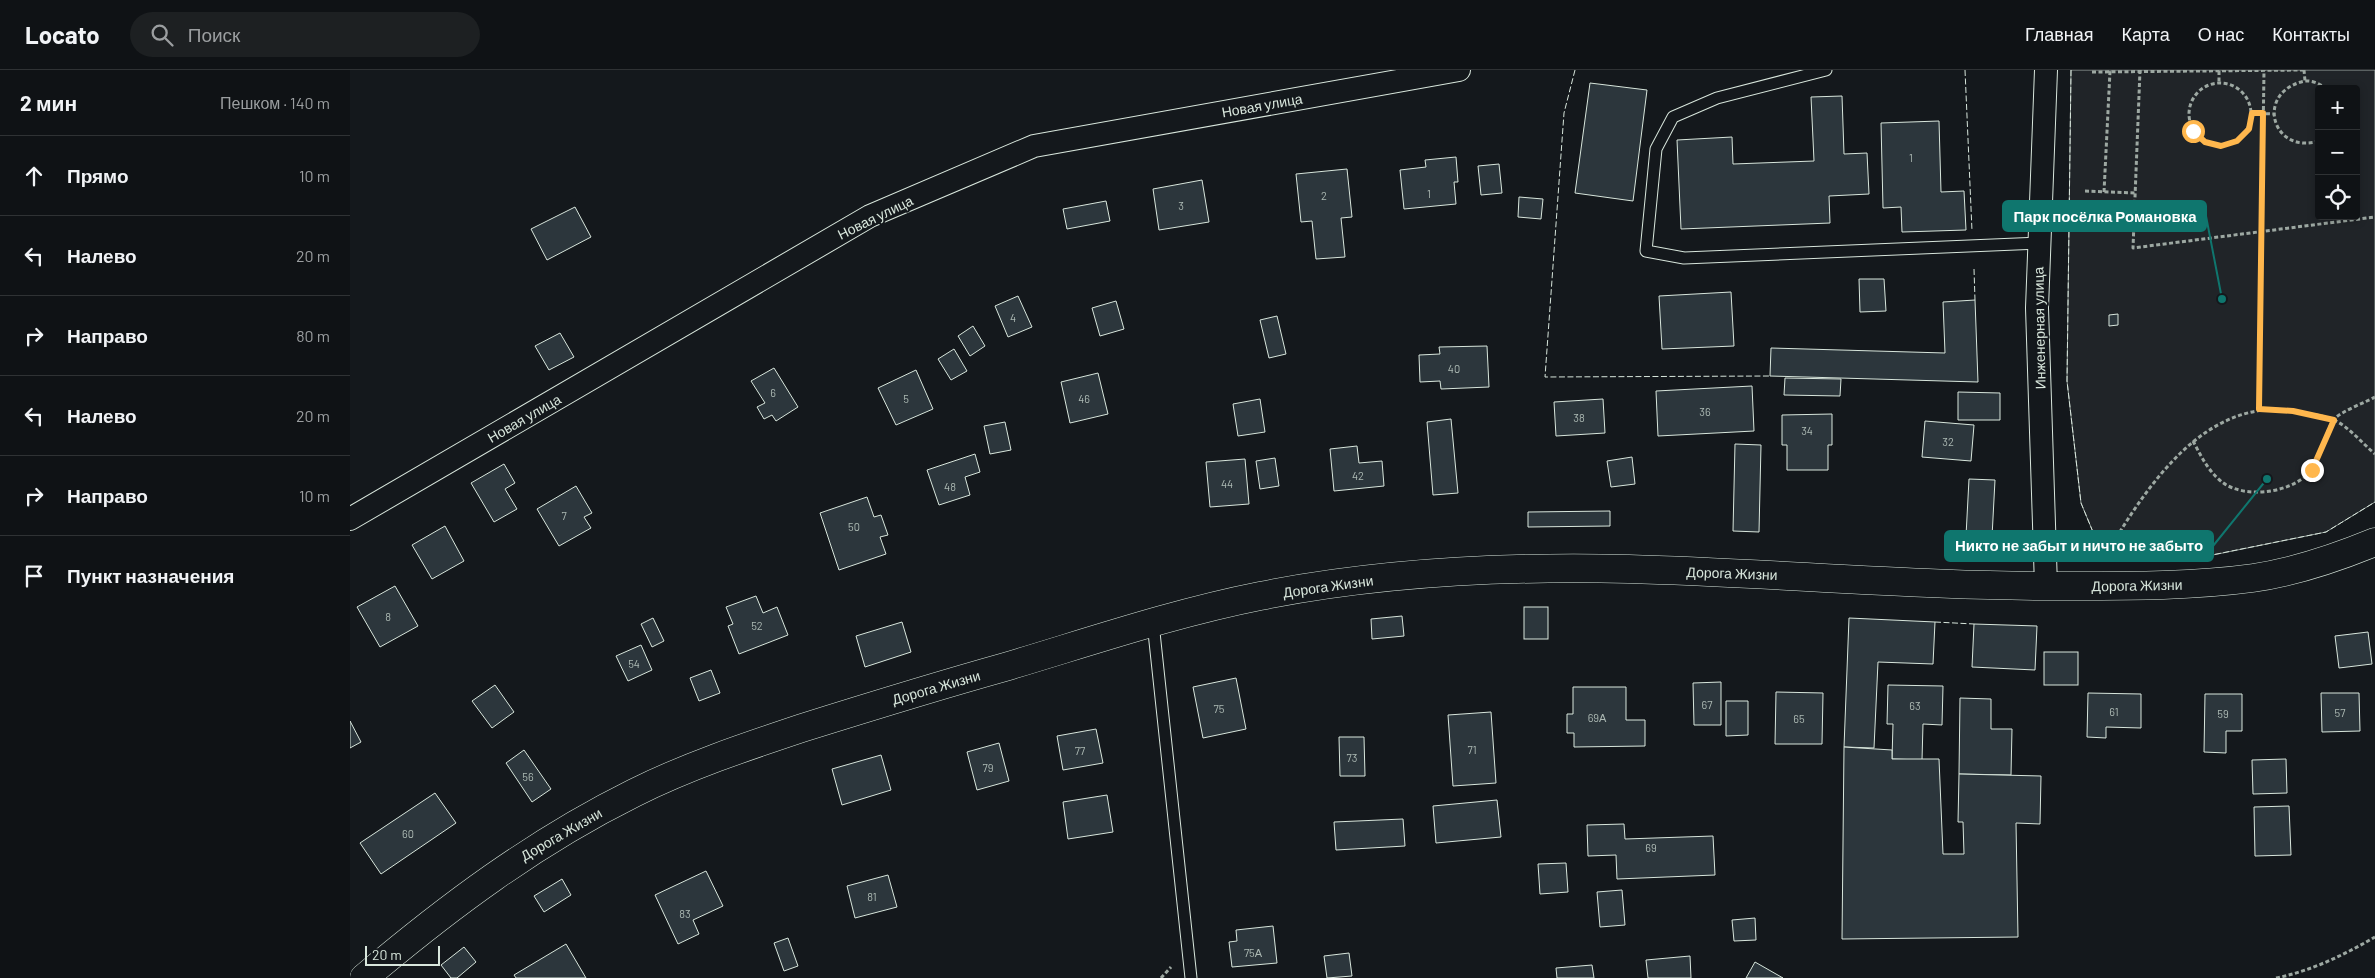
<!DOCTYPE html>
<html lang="ru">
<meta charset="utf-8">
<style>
:root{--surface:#0f1215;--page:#1d2022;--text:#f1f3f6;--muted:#9b9ea0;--line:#2f3234}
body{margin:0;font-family:Barlow,sans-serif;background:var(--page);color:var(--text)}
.controls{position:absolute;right:15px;top:15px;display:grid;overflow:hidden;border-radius:5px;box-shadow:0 2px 8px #0003}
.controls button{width:45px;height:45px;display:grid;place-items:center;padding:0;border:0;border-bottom:1px solid var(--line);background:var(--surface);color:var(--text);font:25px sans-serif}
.scale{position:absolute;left:15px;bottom:12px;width:75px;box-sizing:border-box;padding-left:5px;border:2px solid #d8e6dc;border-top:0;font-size:14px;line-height:18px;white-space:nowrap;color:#d8e6dc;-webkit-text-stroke:4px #14181c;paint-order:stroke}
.stop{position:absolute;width:15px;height:15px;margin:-11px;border:4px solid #ffb74d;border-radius:50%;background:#fff}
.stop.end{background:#ffb74d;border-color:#fff;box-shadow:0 1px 5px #0008}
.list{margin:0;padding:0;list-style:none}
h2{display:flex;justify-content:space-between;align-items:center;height:65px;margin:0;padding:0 20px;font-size:21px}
h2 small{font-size:16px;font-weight:400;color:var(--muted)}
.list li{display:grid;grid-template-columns:32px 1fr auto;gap:15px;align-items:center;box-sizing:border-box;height:80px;padding:0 20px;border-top:1px solid var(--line)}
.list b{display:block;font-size:19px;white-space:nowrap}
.list em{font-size:16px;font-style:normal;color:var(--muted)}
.icon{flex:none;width:28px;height:28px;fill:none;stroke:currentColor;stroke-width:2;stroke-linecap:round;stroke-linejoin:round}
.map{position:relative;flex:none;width:2025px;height:908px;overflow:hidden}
header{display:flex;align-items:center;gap:30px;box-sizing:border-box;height:70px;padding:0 25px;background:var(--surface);border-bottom:1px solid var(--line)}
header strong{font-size:24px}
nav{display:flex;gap:28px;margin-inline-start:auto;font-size:18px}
.search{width:350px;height:45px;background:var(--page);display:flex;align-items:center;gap:12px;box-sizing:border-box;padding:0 18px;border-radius:28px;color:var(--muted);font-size:19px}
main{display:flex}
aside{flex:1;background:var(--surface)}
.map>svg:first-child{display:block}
.green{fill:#202428;stroke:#939e99;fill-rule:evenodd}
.building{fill:#2c363c;stroke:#d8e6dc}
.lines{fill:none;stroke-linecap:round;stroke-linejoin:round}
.service-casing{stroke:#d8e6dc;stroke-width:13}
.minor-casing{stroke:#d8e6dc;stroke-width:24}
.secondary-casing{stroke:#d8e6dc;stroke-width:29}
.path{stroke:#9da8a2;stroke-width:3;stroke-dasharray:4 2.5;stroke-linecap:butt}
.service{stroke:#14181c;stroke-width:11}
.minor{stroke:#14181c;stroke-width:22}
.secondary{stroke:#14181c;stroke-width:28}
.fence{stroke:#d8e6dc;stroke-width:1;stroke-dasharray:6 2.5;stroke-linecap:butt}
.route{stroke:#ffb74d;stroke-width:6}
.labels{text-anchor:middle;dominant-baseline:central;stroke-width:4;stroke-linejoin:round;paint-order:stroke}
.number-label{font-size:11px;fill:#adbab4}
.street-label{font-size:14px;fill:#d8e6dc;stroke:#14181c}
.leader{fill:none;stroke:#0f766e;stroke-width:2}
.callout-dot{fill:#0f766e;stroke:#14181c;stroke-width:2}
.callout{fill:#0f766e;stroke:#0f766e;stroke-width:2}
.callout-label{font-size:15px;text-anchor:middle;font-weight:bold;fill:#fff}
</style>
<header>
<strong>Locato</strong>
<div class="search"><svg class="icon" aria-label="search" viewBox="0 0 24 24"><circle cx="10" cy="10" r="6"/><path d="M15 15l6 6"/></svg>Поиск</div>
<nav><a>Главная</a><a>Карта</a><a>О нас</a><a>Контакты</a></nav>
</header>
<main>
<aside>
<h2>2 мин<small>Пешком · 140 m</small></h2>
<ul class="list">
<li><svg class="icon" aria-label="ahead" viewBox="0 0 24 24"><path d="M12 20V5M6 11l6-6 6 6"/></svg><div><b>Прямо</b></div><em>10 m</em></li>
<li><svg class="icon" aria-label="left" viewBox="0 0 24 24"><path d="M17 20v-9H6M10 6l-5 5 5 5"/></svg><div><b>Налево</b></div><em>20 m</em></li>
<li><svg class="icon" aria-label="right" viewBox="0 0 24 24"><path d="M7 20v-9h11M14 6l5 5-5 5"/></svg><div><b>Направо</b></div><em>80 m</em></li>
<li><svg class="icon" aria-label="left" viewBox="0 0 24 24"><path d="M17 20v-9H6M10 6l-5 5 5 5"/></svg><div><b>Налево</b></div><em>20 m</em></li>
<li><svg class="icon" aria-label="right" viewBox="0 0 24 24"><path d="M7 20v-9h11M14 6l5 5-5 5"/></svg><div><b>Направо</b></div><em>10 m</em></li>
<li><svg class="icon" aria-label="arrive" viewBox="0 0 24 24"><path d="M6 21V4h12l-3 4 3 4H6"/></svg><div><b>Пункт назначения</b></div></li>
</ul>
</aside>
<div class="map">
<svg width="2025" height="908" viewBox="0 0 2025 908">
<rect width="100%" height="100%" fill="#14181c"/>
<path class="green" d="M1721,0H2025V432L1976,462L1848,488L1814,490L1787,487L1761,477L1743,462L1731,433L1717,311ZM1969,19H2006V146H1969Z"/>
<g class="building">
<polygon points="1240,13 1297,20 1283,131 1225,123"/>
<polygon points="1492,26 1494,84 1517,83 1519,124 1479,126 1480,153 1331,159 1327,70 1382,67 1383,94 1464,91 1461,27"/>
<polygon points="1589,51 1591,122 1614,121 1616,160 1552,162 1551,137 1533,138 1531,53"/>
<polygon points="1106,87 1108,112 1104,112 1106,134 1054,139 1050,100 1076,97 1075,90"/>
<polygon points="1149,94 1152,123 1131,125 1128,96"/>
<polygon points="997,99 1002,147 991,148 995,187 966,189 962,151 951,152 946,104"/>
<polygon points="852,110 859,152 809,160 803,119"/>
<polygon points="1169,127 1193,129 1191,149 1168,147"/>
<polygon points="756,131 760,151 717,159 713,139"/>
<polygon points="225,137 241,167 197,190 181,159"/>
<polygon points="1509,209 1534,209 1536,241 1510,242"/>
<polygon points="1381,222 1384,276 1312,279 1309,226"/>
<polygon points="668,226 682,257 658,267 645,236"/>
<polygon points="1625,230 1628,312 1420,306 1421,278 1595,283 1593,232"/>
<polygon points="766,231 774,259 750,266 742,238"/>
<polygon points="1768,244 1768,255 1759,256 1759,245"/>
<polygon points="927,246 936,284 919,288 910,250"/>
<polygon points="623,256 635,276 620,286 608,266"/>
<polygon points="210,263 224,287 199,300 185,276"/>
<polygon points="1137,276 1139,317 1091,319 1090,311 1070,312 1069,285 1090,284 1089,277"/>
<polygon points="604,279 617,301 601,310 588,289"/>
<polygon points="424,298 448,337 426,351 422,345 414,349 407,337 415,333 401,311"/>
<polygon points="566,300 583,339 546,355 528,318"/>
<polygon points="748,303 758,344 720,353 711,312"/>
<polygon points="1435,308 1491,309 1490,326 1434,325"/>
<polygon points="1402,316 1404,361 1308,366 1306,321"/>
<polygon points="1608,322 1650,323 1650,350 1608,350"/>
<polygon points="910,329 915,362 888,366 883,334"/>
<polygon points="1253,329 1255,363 1206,366 1204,332"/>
<polygon points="1482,344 1482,375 1478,375 1478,400 1437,400 1437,375 1432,375 1432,345"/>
<polygon points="1101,349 1108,423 1083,425 1077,352"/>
<polygon points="1575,351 1624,355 1621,391 1572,387"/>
<polygon points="655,352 661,380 640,384 634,356"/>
<polygon points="1385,374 1411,375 1409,462 1383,461"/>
<polygon points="1007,376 1009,393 1032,391 1034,416 984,421 980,379"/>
<polygon points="625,384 630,402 615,407 620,425 589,435 577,400"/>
<polygon points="1282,387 1285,414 1261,417 1257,391"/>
<polygon points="925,388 929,416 910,419 906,391"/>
<polygon points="895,389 899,434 860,437 856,392"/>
<polygon points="154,394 165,413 155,419 167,439 144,452 121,413"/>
<polygon points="1619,409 1645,410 1642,467 1616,466"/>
<polygon points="226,416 242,443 234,447 241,458 209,476 187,439"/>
<polygon points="517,427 524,447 531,445 538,465 530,467 536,484 489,500 470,443"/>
<polygon points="1260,441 1260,456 1178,457 1178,442"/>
<polygon points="95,456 114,491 82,509 62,475"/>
<polygon points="45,516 68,556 30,577 7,537"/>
<polygon points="406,526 413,543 427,537 438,565 389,584 378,556 383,554 376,537"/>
<rect x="1174" y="537" width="24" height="32"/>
<polygon points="1052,546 1054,566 1022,569 1021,549"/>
<polygon points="303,548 314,571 302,577 291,554"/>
<polygon points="1499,548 1585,552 1583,594 1528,592 1524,678 1494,677"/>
<polygon points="552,552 561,582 515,597 506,566"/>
<polygon points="1624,554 1687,556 1685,600 1622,597"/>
<polygon points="2018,562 2022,594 1989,598 1985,566"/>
<polygon points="291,575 302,600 278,611 266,586"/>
<rect x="1694" y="582" width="34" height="33"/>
<polygon points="361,600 370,623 349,631 340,608"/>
<polygon points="886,608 896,659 853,668 843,617"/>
<polygon points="1371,612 1371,655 1344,655 1343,613"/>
<polygon points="145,615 164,642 142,658 122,631"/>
<polygon points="1538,615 1593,616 1592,655 1573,654 1572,690 1542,689 1543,654 1537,654"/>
<polygon points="1223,617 1276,617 1276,650 1295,650 1295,676 1224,677 1224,663 1217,663 1217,644 1223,644"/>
<polygon points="1426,622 1473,623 1472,674 1425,674"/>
<polygon points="1738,623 1791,624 1791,658 1756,657 1756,668 1737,667"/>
<polygon points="1971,623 2009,623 2010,661 1972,662"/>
<polygon points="1855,624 1892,624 1892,661 1876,661 1876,683 1854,682"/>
<polygon points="1610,628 1641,629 1641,659 1662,659 1661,705 1609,704"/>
<polygon points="1376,631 1398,631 1398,665 1376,666"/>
<polygon points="1141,642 1146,713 1103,716 1098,645"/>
<polygon points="0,651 11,672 0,678"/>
<polygon points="746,659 753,693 713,700 707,666"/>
<polygon points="989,667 1014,667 1015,706 990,706"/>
<polygon points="649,673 659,711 627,720 617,682"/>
<polygon points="1494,677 1542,680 1542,689 1589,689 1593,784 1614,784 1613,752 1608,752 1609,704 1691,706 1690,754 1666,753 1668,867 1492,869"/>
<polygon points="174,680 201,719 182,732 156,693"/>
<polygon points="531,685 541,720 492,735 482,699"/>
<polygon points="1936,689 1937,723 1903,724 1902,690"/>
<polygon points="85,723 106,753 31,804 10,773"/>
<polygon points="757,725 763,762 718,769 713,732"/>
<polygon points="1147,730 1151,767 1086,773 1083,736"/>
<polygon points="1939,736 1941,785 1905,786 1904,737"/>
<polygon points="1053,749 1055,776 986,780 984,752"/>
<polygon points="1274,754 1275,769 1363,766 1365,805 1267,809 1266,785 1238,786 1237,755"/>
<polygon points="1216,793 1218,822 1190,824 1188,794"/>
<polygon points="356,801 373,836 343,850 349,864 328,874 305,825"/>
<polygon points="538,805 547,837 505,848 497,816"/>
<polygon points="212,809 221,825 194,842 184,826"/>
<polygon points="1272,820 1275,855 1250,857 1247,822"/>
<polygon points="1405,848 1406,870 1384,871 1382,850"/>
<polygon points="923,856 927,893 882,897 879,872 887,871 886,860"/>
<polygon points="438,868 448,896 434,901 424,873"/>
<polygon points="216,874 236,908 166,908 164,905"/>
<polygon points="114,877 126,892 107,908 101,908 91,895"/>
<polygon points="999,883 1002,906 977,908 974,886"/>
<polygon points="1340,886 1341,908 1298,908 1296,890"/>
<polygon points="1405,892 1433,908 1396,908"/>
<polygon points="1242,895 1244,908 1207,908 1206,898"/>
</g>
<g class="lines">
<defs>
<g id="service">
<polyline points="1476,0 1367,28 1323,47 1306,79 1296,181 1334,188 1689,173"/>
<polyline points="803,553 841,908"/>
</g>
<g id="minor">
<polyline points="1696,0 1687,238 1696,516"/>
<polyline points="0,449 520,146 684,76 1109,0"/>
</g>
<path id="secondary" d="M14,908C98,837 185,772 284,723C338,696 395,677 452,658C519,637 587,616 655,597C739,572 824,543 910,526C1031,502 1156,496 1279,499C1427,503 1575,517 1723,516C1783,516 1844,516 1903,508C1945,502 1986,488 2025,472"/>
</defs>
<use href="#service" class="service-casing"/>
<use href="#minor" class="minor-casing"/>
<use href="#secondary" class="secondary-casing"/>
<g class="path">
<polyline points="1790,0 1783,178 2025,147"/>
<polyline points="1954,0 1955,11"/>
<polyline points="1869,1 1869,12"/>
<polyline points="1742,2 1954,0"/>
<circle cx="1870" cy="44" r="31"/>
<polyline points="1903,43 1923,44"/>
<path d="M1969,71C1923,85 1905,25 1951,12C1959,9 1970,13 1976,19"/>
<polyline points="1735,121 1785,123"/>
<polyline points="1754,122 1760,1"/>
<polyline points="1909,339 1914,0"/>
<path d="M1843,371C1851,386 1858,401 1872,412C1895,430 1946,423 1963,398C1969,388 1979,354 1984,349C1992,341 2014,333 2025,327"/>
<path d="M1753,490C1794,420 1855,322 1951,342C1961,345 1975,345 1984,350C1999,357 2012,373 2025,384"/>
<polyline points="811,908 821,897"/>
<path d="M1926,908C1961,901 1994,885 2025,867"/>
</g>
<use href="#service" class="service"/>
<use href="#minor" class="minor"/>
<use href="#secondary" class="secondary"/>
<g class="fence">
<polyline points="1225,0 1214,43 1195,307 1420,306"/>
<polyline points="1615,0 1622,161"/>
<polyline points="1721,0 1717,311 1731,433 1743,462 1761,477 1787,487 1814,490 1847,488 1976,462 2025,432"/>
<polyline points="1624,199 1625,230"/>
<polyline points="1585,552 1624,554"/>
</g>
</g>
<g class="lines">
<polyline class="route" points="1843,61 1855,72 1871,76 1887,71 1899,59 1902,43 1913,43 1909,339 1943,341 1984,350 1962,400"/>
</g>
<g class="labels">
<g class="number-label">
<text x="1561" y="87">1</text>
<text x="1079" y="123">1</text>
<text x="974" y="125">2</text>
<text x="831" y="135">3</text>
<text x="663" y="247">4</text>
<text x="1104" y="298">40</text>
<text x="423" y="322">6</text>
<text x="556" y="328">5</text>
<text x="734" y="328">46</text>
<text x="1355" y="341">36</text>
<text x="1229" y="347">38</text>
<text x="1457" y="360">34</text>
<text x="1598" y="371">32</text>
<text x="1008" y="405">42</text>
<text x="877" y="413">44</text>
<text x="600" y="416">48</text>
<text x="214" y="445">7</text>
<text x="504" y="456">50</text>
<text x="38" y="546">8</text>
<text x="407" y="555">52</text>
<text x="284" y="593">54</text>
<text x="1357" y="634">67</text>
<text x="1565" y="635">63</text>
<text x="869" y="638">75</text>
<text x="1764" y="641">61</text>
<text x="1990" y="642">57</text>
<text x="1873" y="643">59</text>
<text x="1247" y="647">69А</text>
<text x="1449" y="648">65</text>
<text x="1122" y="679">71</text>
<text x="730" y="680">77</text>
<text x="1002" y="687">73</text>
<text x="638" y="697">79</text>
<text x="178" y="706">56</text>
<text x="58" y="763">60</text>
<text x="1301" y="777">69</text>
<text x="522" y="826">81</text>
<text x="335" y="843">83</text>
<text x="903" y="882">75А</text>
</g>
<g class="street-label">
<text transform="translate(912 35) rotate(-10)">Новая улица</text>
<text transform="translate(525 147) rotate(-26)">Новая улица</text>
<text transform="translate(1689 258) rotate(-91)">Инженерная улица</text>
<text transform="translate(174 348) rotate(-30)">Новая улица</text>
<text transform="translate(1382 503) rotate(2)">Дорога Жизни</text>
<text transform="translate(1787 515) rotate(-1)">Дорога Жизни</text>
<text transform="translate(978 516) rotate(-8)">Дорога Жизни</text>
<text transform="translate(586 617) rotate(-16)">Дорога Жизни</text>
<text transform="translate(211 764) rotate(-30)">Дорога Жизни</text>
</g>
</g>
<path class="leader" d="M1872 229L1856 146M1917 409L1863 476"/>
<g class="callout-dot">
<circle cx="1872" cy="229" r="5"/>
<circle cx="1917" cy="409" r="5"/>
</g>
<g class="callout">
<rect x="1653" y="131" width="203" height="30" rx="5"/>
<rect x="1595" y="461" width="268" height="30" rx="5"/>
</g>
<g class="callout-label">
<text x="1755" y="152">Парк посёлка Романовка</text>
<text x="1729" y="481">Никто не забыт и ничто не забыто</text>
</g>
</svg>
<div class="controls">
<button>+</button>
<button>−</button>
<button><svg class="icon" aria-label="locate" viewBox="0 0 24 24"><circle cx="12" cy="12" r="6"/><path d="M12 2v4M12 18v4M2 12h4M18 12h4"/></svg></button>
</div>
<div class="scale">20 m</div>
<div class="stop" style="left:1843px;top:61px"></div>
<div class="stop end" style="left:1962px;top:400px"></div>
</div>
</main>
